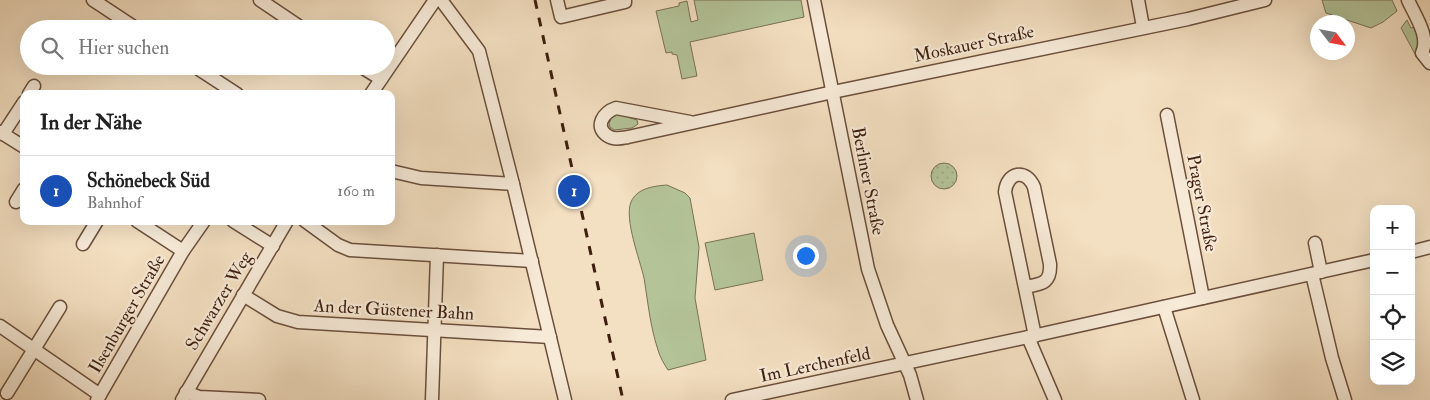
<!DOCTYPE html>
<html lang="de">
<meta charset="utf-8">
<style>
:root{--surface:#fff;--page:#f6f6f6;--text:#222;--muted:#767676;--line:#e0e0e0;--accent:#111827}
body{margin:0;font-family:"IM FELL Double Pica",serif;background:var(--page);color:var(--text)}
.controls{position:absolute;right:15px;bottom:15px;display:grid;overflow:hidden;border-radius:10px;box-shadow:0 5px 20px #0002}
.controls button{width:45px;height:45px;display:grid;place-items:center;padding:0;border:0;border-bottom:1px solid var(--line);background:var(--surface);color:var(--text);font:25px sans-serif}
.compass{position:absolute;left:1310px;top:15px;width:45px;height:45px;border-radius:50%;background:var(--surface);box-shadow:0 5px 20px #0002;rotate:122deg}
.you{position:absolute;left:805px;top:255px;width:18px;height:18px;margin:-12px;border:4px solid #fff;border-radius:50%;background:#1a73e8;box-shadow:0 0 0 8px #1a73e833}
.badge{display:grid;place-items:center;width:32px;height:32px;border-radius:50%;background:var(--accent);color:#fff;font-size:16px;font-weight:700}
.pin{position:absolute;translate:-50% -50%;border:2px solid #fff;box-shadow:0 1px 5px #0006}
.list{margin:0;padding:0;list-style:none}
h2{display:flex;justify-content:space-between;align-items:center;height:65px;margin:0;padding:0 20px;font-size:21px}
h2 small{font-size:16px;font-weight:400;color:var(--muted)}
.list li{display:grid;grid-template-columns:32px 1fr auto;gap:15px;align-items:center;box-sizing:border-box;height:70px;padding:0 20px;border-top:1px solid var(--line)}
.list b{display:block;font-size:19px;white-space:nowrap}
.list p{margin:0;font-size:16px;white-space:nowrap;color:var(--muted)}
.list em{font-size:16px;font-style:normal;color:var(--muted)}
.icon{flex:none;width:28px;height:28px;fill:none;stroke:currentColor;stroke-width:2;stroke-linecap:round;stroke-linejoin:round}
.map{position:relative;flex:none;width:1430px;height:400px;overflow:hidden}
.search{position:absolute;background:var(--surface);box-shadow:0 5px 20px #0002;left:20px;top:20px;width:375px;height:55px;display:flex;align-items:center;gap:12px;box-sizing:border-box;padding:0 18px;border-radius:28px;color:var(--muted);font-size:19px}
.panel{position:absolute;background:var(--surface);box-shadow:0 5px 20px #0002;left:20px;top:90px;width:375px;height:135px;border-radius:10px}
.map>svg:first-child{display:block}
.green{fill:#b4c398;stroke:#797154}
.park{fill:url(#park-dots);stroke:#797154}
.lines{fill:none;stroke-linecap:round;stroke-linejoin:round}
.minor-casing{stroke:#6b4f3c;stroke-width:15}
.minor{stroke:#f7ead7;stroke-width:12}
.rail{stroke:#3e1f0f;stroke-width:3;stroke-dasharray:9 9;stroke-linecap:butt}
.labels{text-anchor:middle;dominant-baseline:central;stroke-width:4.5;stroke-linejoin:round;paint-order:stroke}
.street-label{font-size:18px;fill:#3e1f0f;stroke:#f7ead7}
</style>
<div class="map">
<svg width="1430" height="400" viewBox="0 0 1430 400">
<defs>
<pattern id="park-dots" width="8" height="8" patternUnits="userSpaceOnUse" patternTransform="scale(1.25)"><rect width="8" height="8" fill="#b4c398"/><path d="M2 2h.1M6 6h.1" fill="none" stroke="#9ca782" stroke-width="1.8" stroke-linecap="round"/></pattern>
</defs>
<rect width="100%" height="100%" fill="#f3dfc1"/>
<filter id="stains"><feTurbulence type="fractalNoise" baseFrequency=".004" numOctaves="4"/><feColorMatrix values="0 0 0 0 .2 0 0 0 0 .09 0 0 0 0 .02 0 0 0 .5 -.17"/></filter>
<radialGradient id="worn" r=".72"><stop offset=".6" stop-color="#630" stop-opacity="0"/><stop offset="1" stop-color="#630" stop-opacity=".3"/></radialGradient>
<g class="green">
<polygon points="694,0 801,0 804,17 690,42 697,76 682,79 677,55 672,54 672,52 666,53 656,11 679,6 679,3 687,1 691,22 698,20"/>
<polygon points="1322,0 1392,0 1397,11 1383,22 1371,28 1326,13"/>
<path d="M1407,20L1411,28L1415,27C1419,38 1422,44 1415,54L1401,28Z"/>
<polygon points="618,114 637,120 638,124 632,128 614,130 610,127 609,124 612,116"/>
<path d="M667,185L685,193L690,198L699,247L695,298L706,360L668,370C664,364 660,357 658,350C650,326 648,302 644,278C640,260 624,219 631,202C637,188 654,186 667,185Z"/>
<polygon points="754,233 763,280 715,290 705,243"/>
</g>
<circle class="park" cx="944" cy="176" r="13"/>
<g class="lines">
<defs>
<g id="minor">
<polyline points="93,0 137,29"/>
<polyline points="260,0 303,29"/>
<polyline points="441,0 479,51 513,184 565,400"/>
<polyline points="557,0 561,17 625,2 625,0"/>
<polyline points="814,0 868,269 887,325 910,375 917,400"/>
<polyline points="1138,0 1143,27"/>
<path d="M1408,0C1415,16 1430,36 1422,53L1430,63"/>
<polyline points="194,66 237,94"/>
<polyline points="360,66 381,79"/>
<polyline points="29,94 34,86"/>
<polyline points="371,94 435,0"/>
<polyline points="1167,115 1203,298"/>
<path d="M690,122L616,108C604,112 593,127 608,136C614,140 622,138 628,137L833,92L1188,19L1265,0"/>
<polyline points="0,132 24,147"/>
<polyline points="3,134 24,102"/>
<polyline points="391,171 421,178 513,184"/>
<polyline points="16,202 24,189"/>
<polyline points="137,221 183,251"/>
<polyline points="233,221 273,246"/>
<polyline points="305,221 338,245 350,250 532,261"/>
<polyline points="1315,243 1321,272"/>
<polyline points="83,244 97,221"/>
<polyline points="1411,252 1430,247"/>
<polyline points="1312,274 1332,358 1345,400"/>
<path d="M1025,287C1041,284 1051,284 1050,264L1034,187C1026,168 1007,172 1005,192C1015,240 1025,288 1035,336"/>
<polyline points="243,295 277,316 298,322 550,337"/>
<polyline points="1164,307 1193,400"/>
<polyline points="0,326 100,395"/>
<polyline points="1028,337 1055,400"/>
<polyline points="186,392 199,397 259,400"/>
<polyline points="7,393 60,307"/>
<polyline points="97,400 183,251 204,221"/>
<polyline points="182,400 287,221"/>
<polyline points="432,400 437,255"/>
<polyline points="732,400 1028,337 1374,260"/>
</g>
</defs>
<use href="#minor" class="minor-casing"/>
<use href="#minor" class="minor"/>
<polyline class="rail" points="535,0 623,400"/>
</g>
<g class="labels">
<g class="street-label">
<text transform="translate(974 44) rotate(-12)">Moskauer Straße</text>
<text transform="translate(868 181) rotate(79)">Berliner Straße</text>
<text transform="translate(1202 203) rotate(79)">Prager Straße</text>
<text transform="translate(219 301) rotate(-59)">Schwarzer Weg</text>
<text transform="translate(394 310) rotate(3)">An der Güstener Bahn</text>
<text transform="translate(127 314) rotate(-60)">Ilsenburger Straße</text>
<text transform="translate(815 365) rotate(-12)">Im Lerchenfeld</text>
</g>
</g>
<rect width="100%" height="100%" filter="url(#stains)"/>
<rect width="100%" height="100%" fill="url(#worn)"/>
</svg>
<div class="controls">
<button>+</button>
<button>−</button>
<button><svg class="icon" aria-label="locate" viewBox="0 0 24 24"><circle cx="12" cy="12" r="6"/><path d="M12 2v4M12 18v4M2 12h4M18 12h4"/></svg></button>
<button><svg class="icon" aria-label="layers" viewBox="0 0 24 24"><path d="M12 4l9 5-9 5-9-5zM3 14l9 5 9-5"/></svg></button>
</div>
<svg class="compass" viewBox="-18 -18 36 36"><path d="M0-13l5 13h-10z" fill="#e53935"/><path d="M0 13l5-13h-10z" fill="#767676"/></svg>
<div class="you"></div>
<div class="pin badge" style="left:574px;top:191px;background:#1a4fb4">1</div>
<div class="search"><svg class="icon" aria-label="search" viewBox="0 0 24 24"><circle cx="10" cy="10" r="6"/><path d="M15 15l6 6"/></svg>Hier suchen</div>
<section class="panel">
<h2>In der Nähe<small></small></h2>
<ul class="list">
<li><span class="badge" style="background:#1a4fb4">1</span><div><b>Schönebeck Süd</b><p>Bahnhof</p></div><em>160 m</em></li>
</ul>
</section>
</div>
